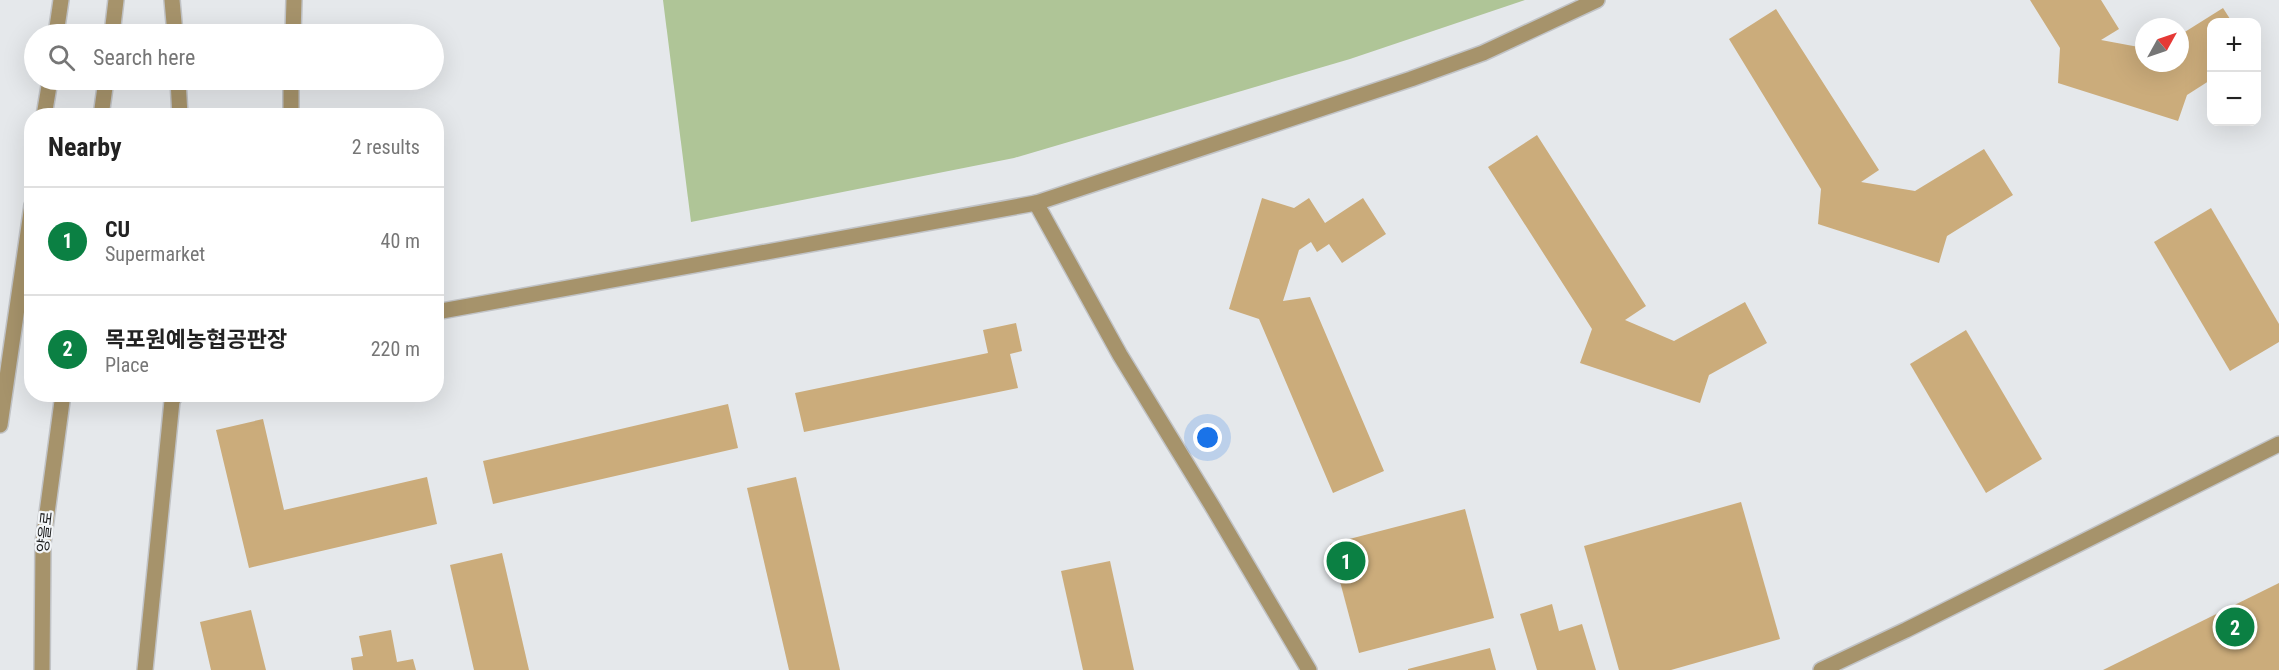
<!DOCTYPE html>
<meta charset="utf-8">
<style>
:root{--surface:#fff;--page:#f2f2f2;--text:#222;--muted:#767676;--line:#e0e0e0;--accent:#0b8043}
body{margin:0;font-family:"Roboto Condensed","Noto Sans KR",sans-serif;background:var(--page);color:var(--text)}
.controls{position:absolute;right:18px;top:18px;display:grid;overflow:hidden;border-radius:12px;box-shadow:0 6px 24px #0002}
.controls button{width:54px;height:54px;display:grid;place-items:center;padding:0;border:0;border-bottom:2px solid var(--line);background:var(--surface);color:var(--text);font:30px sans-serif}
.compass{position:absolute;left:2135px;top:18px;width:54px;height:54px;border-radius:50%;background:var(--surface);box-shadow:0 6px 24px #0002;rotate:50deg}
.you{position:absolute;left:1208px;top:438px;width:21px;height:21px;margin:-15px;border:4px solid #fff;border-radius:50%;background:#1a73e8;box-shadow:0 0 0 9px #1a73e833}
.badge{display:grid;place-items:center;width:39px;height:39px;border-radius:50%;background:var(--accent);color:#fff;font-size:20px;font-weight:700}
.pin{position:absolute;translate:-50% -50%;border:3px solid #fff;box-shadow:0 2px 6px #0006}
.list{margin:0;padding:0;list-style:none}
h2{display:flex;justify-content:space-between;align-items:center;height:78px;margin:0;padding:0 24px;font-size:26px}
h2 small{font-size:20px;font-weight:400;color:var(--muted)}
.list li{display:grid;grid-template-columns:39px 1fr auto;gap:18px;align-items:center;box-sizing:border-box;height:108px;padding:0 24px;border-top:2px solid var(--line)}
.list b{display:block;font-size:22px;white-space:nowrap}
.list p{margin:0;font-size:20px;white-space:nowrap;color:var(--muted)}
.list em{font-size:20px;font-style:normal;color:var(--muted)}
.icon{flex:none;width:33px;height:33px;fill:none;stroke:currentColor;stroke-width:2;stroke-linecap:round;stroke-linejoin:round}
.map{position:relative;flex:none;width:2279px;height:670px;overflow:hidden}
.search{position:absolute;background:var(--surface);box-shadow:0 6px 24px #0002;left:24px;top:24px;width:420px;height:66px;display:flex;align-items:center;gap:15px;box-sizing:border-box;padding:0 21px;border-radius:33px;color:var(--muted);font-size:22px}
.panel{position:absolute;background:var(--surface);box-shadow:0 6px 24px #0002;left:24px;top:108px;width:420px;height:294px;border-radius:24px}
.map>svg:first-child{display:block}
.green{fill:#afc597}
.building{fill:#cbac7b}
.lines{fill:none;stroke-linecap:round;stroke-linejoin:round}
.minor-casing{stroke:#c1c3c6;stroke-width:18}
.minor{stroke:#a6936b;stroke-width:15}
.labels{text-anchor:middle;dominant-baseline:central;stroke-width:4.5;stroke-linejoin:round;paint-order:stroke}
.street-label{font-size:15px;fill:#1b1c1d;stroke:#f2f5f8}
</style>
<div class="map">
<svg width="2279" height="670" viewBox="0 0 2279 670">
<rect width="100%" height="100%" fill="#e5e8eb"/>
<polygon class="green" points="663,0 1525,0 1350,59 1014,158 691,222"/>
<g class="building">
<polygon points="2030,0 2101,0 2119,29 2101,40 2144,48 2144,63 2180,63 2180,35 2223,8 2232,22 2212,22 2212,79 2187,95 2178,121 2058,83 2060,48"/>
<polygon points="1776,9 1879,170 1861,182 1915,191 1984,149 2013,195 1947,236 1939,263 1818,224 1821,189 1729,39"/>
<polygon points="1537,135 1646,306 1625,320 1674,341 1745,302 1767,343 1709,375 1700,403 1580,363 1592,329 1488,167"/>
<polygon points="1262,198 1294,208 1309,198 1325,223 1363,198 1386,234 1342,263 1329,244 1317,252 1311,242 1299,250 1283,301 1310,297 1384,471 1333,493 1259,319 1229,309"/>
<polygon points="2211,208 2279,324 2279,342 2230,371 2154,242"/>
<polygon points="1016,323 1022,351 1010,354 1018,388 804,432 795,393 988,353 983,330"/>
<polygon points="1966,330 2042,459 1986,493 1910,364"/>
<polygon points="728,404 738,448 493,504 483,461"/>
<polygon points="263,419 284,510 427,477 437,524 249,568 216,430"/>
<polygon points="796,477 840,670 789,670 747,488"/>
<polygon points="1741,502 1780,639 1671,670 1619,670 1584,546"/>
<polygon points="1465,509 1494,618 1359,653 1330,544"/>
<polygon points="502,553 529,670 474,670 450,565"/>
<polygon points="1110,561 1134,670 1083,670 1061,571"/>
<polygon points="2279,583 2279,670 2103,670"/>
<polygon points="1552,604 1559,631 1582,624 1596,670 1537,670 1520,614"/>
<polygon points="251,610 266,670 211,670 200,622"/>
<polygon points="391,630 397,662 413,659 416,670 353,670 351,658 363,656 359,636"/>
<polygon points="1490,648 1496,670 1408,670 1408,669"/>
</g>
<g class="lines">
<defs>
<g id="minor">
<polyline points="172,0 175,34"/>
<polyline points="56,34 61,0"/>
<polyline points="112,34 116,0"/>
<polyline points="293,34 294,0"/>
<polyline points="178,80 180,116"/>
<polyline points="44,116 50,80"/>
<polyline points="101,116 106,80"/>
<polyline points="291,116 291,80"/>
<polyline points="1036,203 1120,355 1214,509 1309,670"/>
<polyline points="436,312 1036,203 1411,79 1483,53 1597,0"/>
<polyline points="0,425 32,205"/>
<polyline points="42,670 43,543 63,394"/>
<polyline points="145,670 172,401 176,394"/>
<polyline points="1821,670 1906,630 2279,444"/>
</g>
</defs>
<use href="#minor" class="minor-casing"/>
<use href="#minor" class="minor"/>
</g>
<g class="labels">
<g class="street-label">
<text transform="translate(45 532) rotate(-84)">양을로</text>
</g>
</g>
</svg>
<div class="controls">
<button>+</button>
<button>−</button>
</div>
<svg class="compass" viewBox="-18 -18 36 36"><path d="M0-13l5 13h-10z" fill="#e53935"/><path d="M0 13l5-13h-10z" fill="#767676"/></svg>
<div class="you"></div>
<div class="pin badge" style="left:1346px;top:561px">1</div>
<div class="pin badge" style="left:2235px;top:627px">2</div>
<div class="search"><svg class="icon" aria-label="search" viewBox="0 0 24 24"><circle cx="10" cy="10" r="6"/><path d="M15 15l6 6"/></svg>Search here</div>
<section class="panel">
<h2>Nearby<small>2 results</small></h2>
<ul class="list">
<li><span class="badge">1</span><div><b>CU</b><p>Supermarket</p></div><em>40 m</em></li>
<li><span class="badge">2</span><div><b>목포원예농협공판장</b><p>Place</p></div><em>220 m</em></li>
</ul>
</section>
</div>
